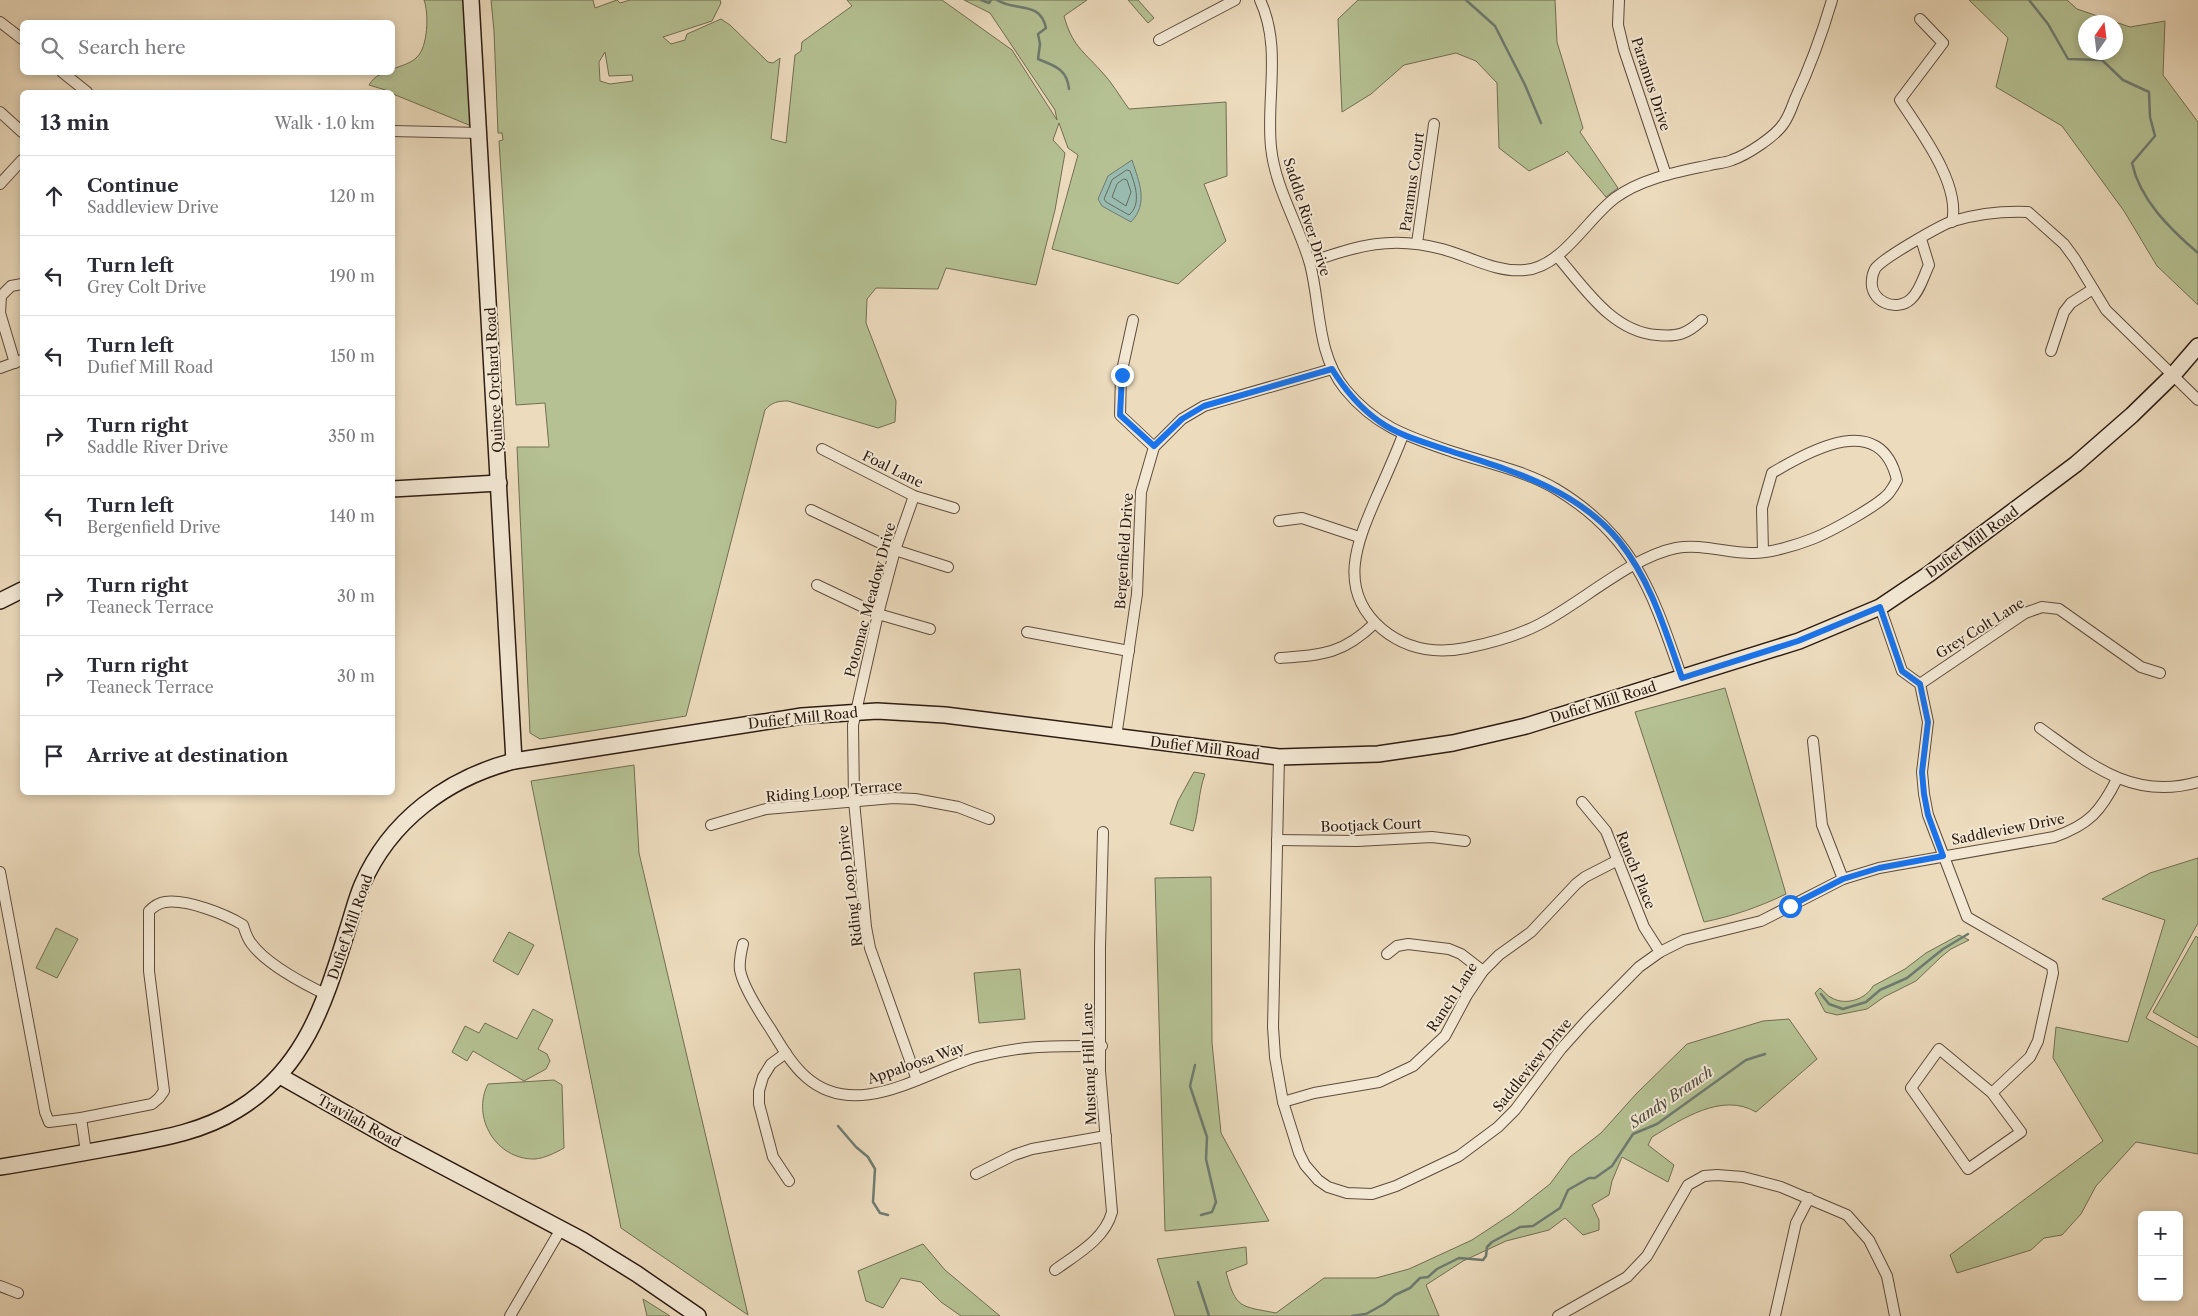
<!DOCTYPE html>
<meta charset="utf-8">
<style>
:root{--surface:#fff;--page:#f2f2f3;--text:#2b2b33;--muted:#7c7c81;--line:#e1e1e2}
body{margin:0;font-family:"Libre Caslon Text",serif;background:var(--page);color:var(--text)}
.controls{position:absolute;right:15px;bottom:15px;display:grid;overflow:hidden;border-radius:8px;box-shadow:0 2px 8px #0003}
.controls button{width:45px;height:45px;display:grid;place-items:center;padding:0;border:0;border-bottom:1px solid var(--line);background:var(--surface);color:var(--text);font:25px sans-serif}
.compass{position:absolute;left:2078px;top:15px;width:45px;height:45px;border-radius:50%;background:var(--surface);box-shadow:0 2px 8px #0003;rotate:14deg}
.stop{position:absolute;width:15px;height:15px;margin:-11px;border:4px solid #1a73e8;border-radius:50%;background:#fff}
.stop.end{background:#1a73e8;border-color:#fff;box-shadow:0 1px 5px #0008}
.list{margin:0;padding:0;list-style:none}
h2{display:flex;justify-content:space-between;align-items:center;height:65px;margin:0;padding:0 20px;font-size:21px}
h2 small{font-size:16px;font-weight:400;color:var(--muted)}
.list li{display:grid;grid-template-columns:32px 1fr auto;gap:15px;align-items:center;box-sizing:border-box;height:80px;padding:0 20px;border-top:1px solid var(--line)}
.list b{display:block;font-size:19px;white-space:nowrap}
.list p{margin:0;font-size:16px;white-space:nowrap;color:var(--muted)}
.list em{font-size:16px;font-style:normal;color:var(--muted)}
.icon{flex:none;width:28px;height:28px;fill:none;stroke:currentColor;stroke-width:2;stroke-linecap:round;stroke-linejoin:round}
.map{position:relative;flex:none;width:2198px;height:1316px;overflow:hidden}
.search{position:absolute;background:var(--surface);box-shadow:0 2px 8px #0003;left:20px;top:20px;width:375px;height:55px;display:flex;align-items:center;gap:12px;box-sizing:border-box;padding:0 18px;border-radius:8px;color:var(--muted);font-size:19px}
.panel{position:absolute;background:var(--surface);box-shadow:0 2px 8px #0003;left:20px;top:90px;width:375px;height:705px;border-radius:8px}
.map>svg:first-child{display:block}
.green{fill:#b5c193;stroke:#726e52;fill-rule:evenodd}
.water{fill:#99bbaf;stroke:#6e7b70}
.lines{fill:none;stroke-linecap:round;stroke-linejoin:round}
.shore{stroke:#646c60;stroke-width:1}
.stream{stroke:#6e7b70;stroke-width:2.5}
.street-casing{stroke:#5e4c3d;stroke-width:12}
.secondary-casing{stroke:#2e1c12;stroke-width:18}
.street{stroke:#f3e8d4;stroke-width:10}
.secondary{stroke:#f3e8d4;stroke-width:15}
.route{stroke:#1a73e8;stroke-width:6}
.labels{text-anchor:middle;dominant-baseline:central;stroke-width:4;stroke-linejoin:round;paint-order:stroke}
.street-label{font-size:14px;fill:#2e1c12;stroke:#f3e8d4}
.water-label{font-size:15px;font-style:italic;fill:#4e4c41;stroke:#f3e8d4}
</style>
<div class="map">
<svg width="2198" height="1316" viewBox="0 0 2198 1316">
<rect width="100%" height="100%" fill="#ecdbbd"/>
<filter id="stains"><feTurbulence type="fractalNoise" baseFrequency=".004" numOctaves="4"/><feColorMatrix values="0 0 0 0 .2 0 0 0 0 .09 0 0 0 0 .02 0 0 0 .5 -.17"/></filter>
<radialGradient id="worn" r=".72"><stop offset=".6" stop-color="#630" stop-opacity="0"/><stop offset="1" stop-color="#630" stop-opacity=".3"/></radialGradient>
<g class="green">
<path d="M424,0H471L480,137L469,125L393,94L392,92L369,85C375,75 382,73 392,72L393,69C400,66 412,63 417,57C428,47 429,13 424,0Z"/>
<path d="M491,0H593L595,8L617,0L620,3L630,0H720L721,3L712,21L663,37L671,44L685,40L687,34L721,19L730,25L768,62L773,63L780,58L771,139L786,143L795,55L801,51L802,42L852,6L847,0H942L1012,50L1057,120L1055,110L990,13L964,0H1087L1064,16C1072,45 1082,50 1101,71C1112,82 1120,97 1129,109L1226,102L1227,176L1204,184L1226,241L1178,284L1052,249L1078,155L1068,148L1059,123L1053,140L1065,153L1055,210L1036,285L946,268L938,289L876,288L867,299L866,323L896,401L895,422L878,428L788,401C778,401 772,402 765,410L686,716L540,739L530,733L517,447H549L545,403L516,405L499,141L503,140L502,133H498L494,31ZM605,52L609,76L632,75L633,81L610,84L600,81L599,62Z"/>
<polygon points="1128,0 1138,0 1154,18 1148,23"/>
<polygon points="1358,0 1555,0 1557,42 1583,128 1580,132 1618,188 1606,197 1567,151 1564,154 1529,171 1499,148 1497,83 1476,61 1456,53 1404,65 1371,94 1342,112 1338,19"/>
<path d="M1969,0H2067L2077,9L2130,27L2165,21L2163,75L2198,122V305L2157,266L2124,211L2062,126L1996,87L2008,38ZM2086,22H2116V52H2086Z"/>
<path d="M1725,688L1786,894C1759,907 1733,916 1704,922L1635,712Z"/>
<polygon points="634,765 639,853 748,1315 621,1228 531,781"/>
<path d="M1194,772L1205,774C1198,793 1199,812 1193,831L1170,824L1178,801Z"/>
<polygon points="2198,858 2198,923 2146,1018 2198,1047 2198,1154 2136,1142 2096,1186 2081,1214 2062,1235 2044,1238 2031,1250 1957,1273 1950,1255 2103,1141 2053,1058 2056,1027 2128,1042 2165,920 2102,899 2150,873"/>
<polygon points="1211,877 1212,1043 1221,1133 1269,1221 1165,1231 1155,878"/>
<polygon points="56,928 78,939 57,978 36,968"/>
<polygon points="509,932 534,945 518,975 493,961"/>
<path d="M1959,935L1969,940L1951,949L1941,957L1916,981L1884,997L1867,1009L1837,1015L1825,1012L1815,993L1820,988C1824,991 1827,996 1832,998C1846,1006 1866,999 1873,986L1905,969L1926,953Z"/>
<polygon points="2196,936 2198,938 2198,1038 2153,1012"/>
<polygon points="1020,969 1025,1019 979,1023 974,973"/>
<polygon points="533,1009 553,1020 538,1049 547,1054 550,1061 546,1069 524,1081 473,1051 467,1061 452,1052 465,1026 479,1033 485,1023 517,1039"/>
<path d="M1789,1019L1817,1059L1756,1112C1722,1092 1682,1119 1652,1137L1648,1145L1674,1165L1668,1182L1622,1157L1612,1181L1609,1195L1592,1205L1599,1220V1230L1583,1235L1565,1218L1549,1230L1506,1241L1463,1261L1426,1285L1439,1316H1175L1157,1259L1246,1247L1247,1264L1226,1272C1236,1309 1240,1306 1276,1313L1324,1278H1376L1409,1269L1472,1240L1513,1213L1550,1184L1570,1157L1601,1133L1636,1094L1687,1044L1763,1021Z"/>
<path d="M554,1080L562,1085L564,1148C555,1153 545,1158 535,1159C496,1160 471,1117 488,1084Z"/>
<polygon points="923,1244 945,1270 1000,1316 961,1316 941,1302 921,1282 901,1278 883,1308 866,1301 858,1271"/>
<polygon points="643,1299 670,1316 647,1316"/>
</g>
<path class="water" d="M1132,160C1139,182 1149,203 1131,222L1102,206L1098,199L1108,176Z"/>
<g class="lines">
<g class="shore">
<path d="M1127,170L1130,171C1135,184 1142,204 1129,215L1106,202L1104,199L1112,180Z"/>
<polygon points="1124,179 1127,180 1131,192 1126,206 1112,197 1117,184"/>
</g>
<g class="stream">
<polyline points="981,0 989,3 991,0"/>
<path d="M997,0C1015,12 1040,0 1046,28L1038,34L1040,44L1038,59C1055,66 1067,69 1069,89"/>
<polyline points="1466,0 1495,26 1525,85 1541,123"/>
<path d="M2029,0L2048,24L2068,59L2102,60L2123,80L2149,92L2150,117L2155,136L2132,163C2140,200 2170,229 2198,253"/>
<polyline points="1821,994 1829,1004 1843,1009 1866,1002 1880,990 1907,978 1943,949 1968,934"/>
<polyline points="1195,1065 1190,1086 1207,1137 1206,1159 1216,1202 1212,1212 1201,1215"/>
<polyline points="838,1126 856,1147 868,1157 875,1169 873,1202 880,1213 888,1215"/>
<polyline points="1198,1282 1209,1316"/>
<polyline points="1352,1316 1366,1314 1384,1304 1395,1295 1410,1288 1420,1278 1428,1277 1437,1269 1459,1258 1483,1260 1486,1256 1487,1247 1492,1242 1520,1227 1533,1226 1560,1208 1568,1190 1589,1178 1595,1178 1612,1166 1633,1134 1657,1124 1746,1060 1765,1054"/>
</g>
<defs>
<g id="street">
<path d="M1260,0C1282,47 1266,98 1271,147C1275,188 1299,225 1310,264C1321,306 1316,353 1345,389C1376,427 1409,437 1453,452C1487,463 1526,471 1556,489C1636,537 1653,595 1682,678"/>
<polyline points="1619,0 1618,25 1624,50 1666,175"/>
<path d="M1920,19L1943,43L1900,100C1920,131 1961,184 1952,222"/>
<polyline points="0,22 22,39"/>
<polyline points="1159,40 1235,0"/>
<polyline points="62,72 87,92"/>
<polyline points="0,112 22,132"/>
<polyline points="392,131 480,133"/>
<polyline points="0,184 22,160"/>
<path d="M1921,239L1929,265C1924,275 1920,291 1911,299C1896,313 1869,301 1872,280C1872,277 1874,271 1875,269C1881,259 1941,225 1953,221C1977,214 2003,211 2028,212L2064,244L2075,259L2106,310L2198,400"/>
<polyline points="1417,243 1434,124"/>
<path d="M1557,256C1584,287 1612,332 1657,335C1678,337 1687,334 1702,320"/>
<path d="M1310,262C1358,246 1391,235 1442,249C1469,256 1496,273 1525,270C1562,267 1587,219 1615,198C1642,178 1678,172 1710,165C1717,163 1726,163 1732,160C1747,155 1776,136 1784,123C1789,116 1792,107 1795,99C1810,67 1822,34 1832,0"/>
<polyline points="1133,320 1121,375 1120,415 1154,447"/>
<polyline points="2051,351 2064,312 2071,303 2093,289"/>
<polyline points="15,363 0,313 1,296 11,286 22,284"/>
<polyline points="0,368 22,360"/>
<path d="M1403,435C1395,456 1386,476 1377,496C1357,542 1336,590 1382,629C1406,649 1435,654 1466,648C1491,643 1517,636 1540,624C1581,603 1631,557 1676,548C1702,543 1729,554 1754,553C1770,553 1797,545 1812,539C1828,533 1878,506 1889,493C1892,489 1895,484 1897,480C1881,411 1812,449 1772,473L1762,508L1763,552"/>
<polyline points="822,449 914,496 954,508"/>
<polyline points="914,496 895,550 878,614 853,725 854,801 866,927 870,948 917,1080"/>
<polyline points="811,510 895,550 948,567"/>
<polyline points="1279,521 1302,518 1359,537"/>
<polyline points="817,585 878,614 930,629"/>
<polyline points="1880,607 1902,671 1920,684 1928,722 1922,772 1924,794 1928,815 1967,917 2052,966 2053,973 2038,1041 2030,1057 1992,1093 1939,1049 1911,1088 1968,1169 2021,1132 1992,1093"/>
<polyline points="1027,632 1129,651"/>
<path d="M1280,658C1323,655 1343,654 1375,623"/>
<polyline points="1920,684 2025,613 2042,607 2059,609 2141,667 2160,673"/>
<path d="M2040,728C2090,764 2132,801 2198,782"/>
<polyline points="1116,737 1137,594 1141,492 1154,447 1182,419 1204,406 1332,369"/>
<polyline points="1813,741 1822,825 1843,879"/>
<path d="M1279,757L1273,1027L1275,1057L1283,1102L1299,1153L1305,1165L1318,1180L1328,1187L1347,1193L1372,1194L1396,1186L1459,1156L1498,1127L1515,1110L1561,1049L1587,1020L1639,967L1660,952L1684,940L1761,921L1843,879L1879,868L2054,837C2089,825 2101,811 2117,779"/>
<polyline points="1582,802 1606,831 1644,927 1660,952"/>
<polyline points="711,825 766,809 893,798 915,799 958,807 989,819"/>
<polyline points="1277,840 1357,841 1432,837 1465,841"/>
<polyline points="0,872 45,1112 49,1122 81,1118 86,1152"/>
<path d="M743,944C741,952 739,962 740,970C743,987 760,1013 770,1028C780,1044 791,1064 806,1077C857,1122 924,1072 977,1057C1023,1045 1055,1046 1102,1046"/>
<polyline points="1387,954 1397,946 1408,944 1449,949 1461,954 1483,971"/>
<polyline points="786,1053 771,1064 763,1077 759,1091 759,1104 773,1157 789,1181"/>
<polyline points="1283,1102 1314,1093 1379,1082 1413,1066 1445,1036 1467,995 1483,971 1499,955 1531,932 1576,884 1585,877 1618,860"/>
<path d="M81,1118L152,1104L159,1098L164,1091L149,971V911C153,907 159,903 165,902C187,899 225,914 243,925C245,931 247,938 251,943C266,964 304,984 327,995"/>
<polyline points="976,1174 1014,1155 1032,1149 1106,1136"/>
<path d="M1055,1270C1077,1254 1105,1239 1112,1212L1100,1071V947L1103,832"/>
<polyline points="0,1286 18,1293"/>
<polyline points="510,1316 561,1229"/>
<polyline points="1558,1316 1627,1277 1647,1256 1688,1185 1704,1176 1717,1175 1743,1177 1781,1187 1847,1215 1869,1240 1887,1276 1895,1316"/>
<polyline points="1775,1316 1796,1223 1809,1198"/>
</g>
<g id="secondary">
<polyline points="471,0 514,761"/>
<polyline points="392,489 499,483"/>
<polyline points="0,601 22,590"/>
<polyline points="280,1076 393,1140 582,1240 637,1274 698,1316"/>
<path d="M0,1167C39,1161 77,1154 115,1147C158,1139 200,1133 237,1110C305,1069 325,1002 347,931C352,916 356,899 362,885C390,820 448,778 514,761L802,716L877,711L945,715L1279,757L1378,754L1453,743L1526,726L1799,641L1880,607L1929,574L2076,464L2132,415L2173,375L2198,346"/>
</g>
</defs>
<use href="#street" class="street-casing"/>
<use href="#secondary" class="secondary-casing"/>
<use href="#street" class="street"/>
<use href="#secondary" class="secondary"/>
</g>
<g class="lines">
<path class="route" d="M1122,375L1120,415L1154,446L1182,419L1204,406L1332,369C1345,390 1360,408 1380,422C1400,436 1424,442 1447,450C1509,470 1576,488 1619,541C1651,581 1665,630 1682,678L1798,641L1880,607L1902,671L1920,684L1928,722L1922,772L1924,794L1928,815L1943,856L1879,868L1843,879L1790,906"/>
</g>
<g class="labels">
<g class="street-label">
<text transform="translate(1651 84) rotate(72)">Paramus Drive</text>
<text transform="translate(1412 182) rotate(-82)">Paramus Court</text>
<text transform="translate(1307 217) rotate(72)">Saddle River Drive</text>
<text transform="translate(494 380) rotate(-93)">Quince Orchard Road</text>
<text transform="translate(893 469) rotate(26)">Foal Lane</text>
<text transform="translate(1972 542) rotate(-36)">Dufief Mill Road</text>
<text transform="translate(1124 551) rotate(-86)">Bergenfield Drive</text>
<text transform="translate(870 600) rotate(-75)">Potomac Meadow Drive</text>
<text transform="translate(1980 628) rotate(-32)">Grey Colt Lane</text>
<text transform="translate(1603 702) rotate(-17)">Dufief Mill Road</text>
<text transform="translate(803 718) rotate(-6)">Dufief Mill Road</text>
<text transform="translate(1205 748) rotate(7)">Dufief Mill Road</text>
<text transform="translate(834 791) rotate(-5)">Riding Loop Terrace</text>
<text transform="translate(1371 825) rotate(-2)">Bootjack Court</text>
<text transform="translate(2008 829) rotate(-11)">Saddleview Drive</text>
<text transform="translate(1636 870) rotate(68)">Ranch Place</text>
<text transform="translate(850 886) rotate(-97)">Riding Loop Drive</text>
<text transform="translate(350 927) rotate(-71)">Dufief Mill Road</text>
<text transform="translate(1452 997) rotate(-57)">Ranch Lane</text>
<text transform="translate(916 1063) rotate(-19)">Appaloosa Way</text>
<text transform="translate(1089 1064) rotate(-92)">Mustang Hill Lane</text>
<text transform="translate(1532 1065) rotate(-51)">Saddleview Drive</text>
<text transform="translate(359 1121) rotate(29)">Travilah Road</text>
</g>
<g class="water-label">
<text transform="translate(1671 1097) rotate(-34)">Sandy Branch</text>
</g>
</g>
<rect width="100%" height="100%" filter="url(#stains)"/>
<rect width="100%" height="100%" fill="url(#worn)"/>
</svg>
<div class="controls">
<button>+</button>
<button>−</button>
</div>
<svg class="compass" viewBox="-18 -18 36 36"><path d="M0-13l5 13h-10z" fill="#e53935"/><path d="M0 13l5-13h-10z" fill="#7c7c81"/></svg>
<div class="stop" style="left:1790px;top:906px"></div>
<div class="stop end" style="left:1122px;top:375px"></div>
<div class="search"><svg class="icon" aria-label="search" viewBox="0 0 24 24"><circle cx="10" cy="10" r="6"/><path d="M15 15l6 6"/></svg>Search here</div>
<section class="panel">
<h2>13 min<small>Walk · 1.0 km</small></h2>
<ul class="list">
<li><svg class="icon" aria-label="ahead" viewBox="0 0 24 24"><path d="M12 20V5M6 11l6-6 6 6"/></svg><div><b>Continue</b><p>Saddleview Drive</p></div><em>120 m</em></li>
<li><svg class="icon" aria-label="left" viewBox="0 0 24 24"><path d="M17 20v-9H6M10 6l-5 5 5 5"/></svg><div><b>Turn left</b><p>Grey Colt Drive</p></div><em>190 m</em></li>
<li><svg class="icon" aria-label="left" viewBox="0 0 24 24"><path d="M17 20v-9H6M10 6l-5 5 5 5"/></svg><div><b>Turn left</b><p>Dufief Mill Road</p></div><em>150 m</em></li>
<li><svg class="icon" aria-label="right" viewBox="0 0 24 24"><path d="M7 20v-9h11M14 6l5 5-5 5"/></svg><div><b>Turn right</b><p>Saddle River Drive</p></div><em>350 m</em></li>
<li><svg class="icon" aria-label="left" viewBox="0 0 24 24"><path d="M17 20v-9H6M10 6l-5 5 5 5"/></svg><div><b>Turn left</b><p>Bergenfield Drive</p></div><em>140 m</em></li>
<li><svg class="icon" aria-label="right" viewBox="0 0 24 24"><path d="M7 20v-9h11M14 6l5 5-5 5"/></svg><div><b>Turn right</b><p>Teaneck Terrace</p></div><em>30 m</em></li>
<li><svg class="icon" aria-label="right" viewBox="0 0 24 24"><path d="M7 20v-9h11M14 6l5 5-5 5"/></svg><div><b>Turn right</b><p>Teaneck Terrace</p></div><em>30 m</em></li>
<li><svg class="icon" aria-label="arrive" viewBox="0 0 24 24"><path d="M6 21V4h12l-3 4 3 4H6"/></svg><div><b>Arrive at destination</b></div></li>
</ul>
</section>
</div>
